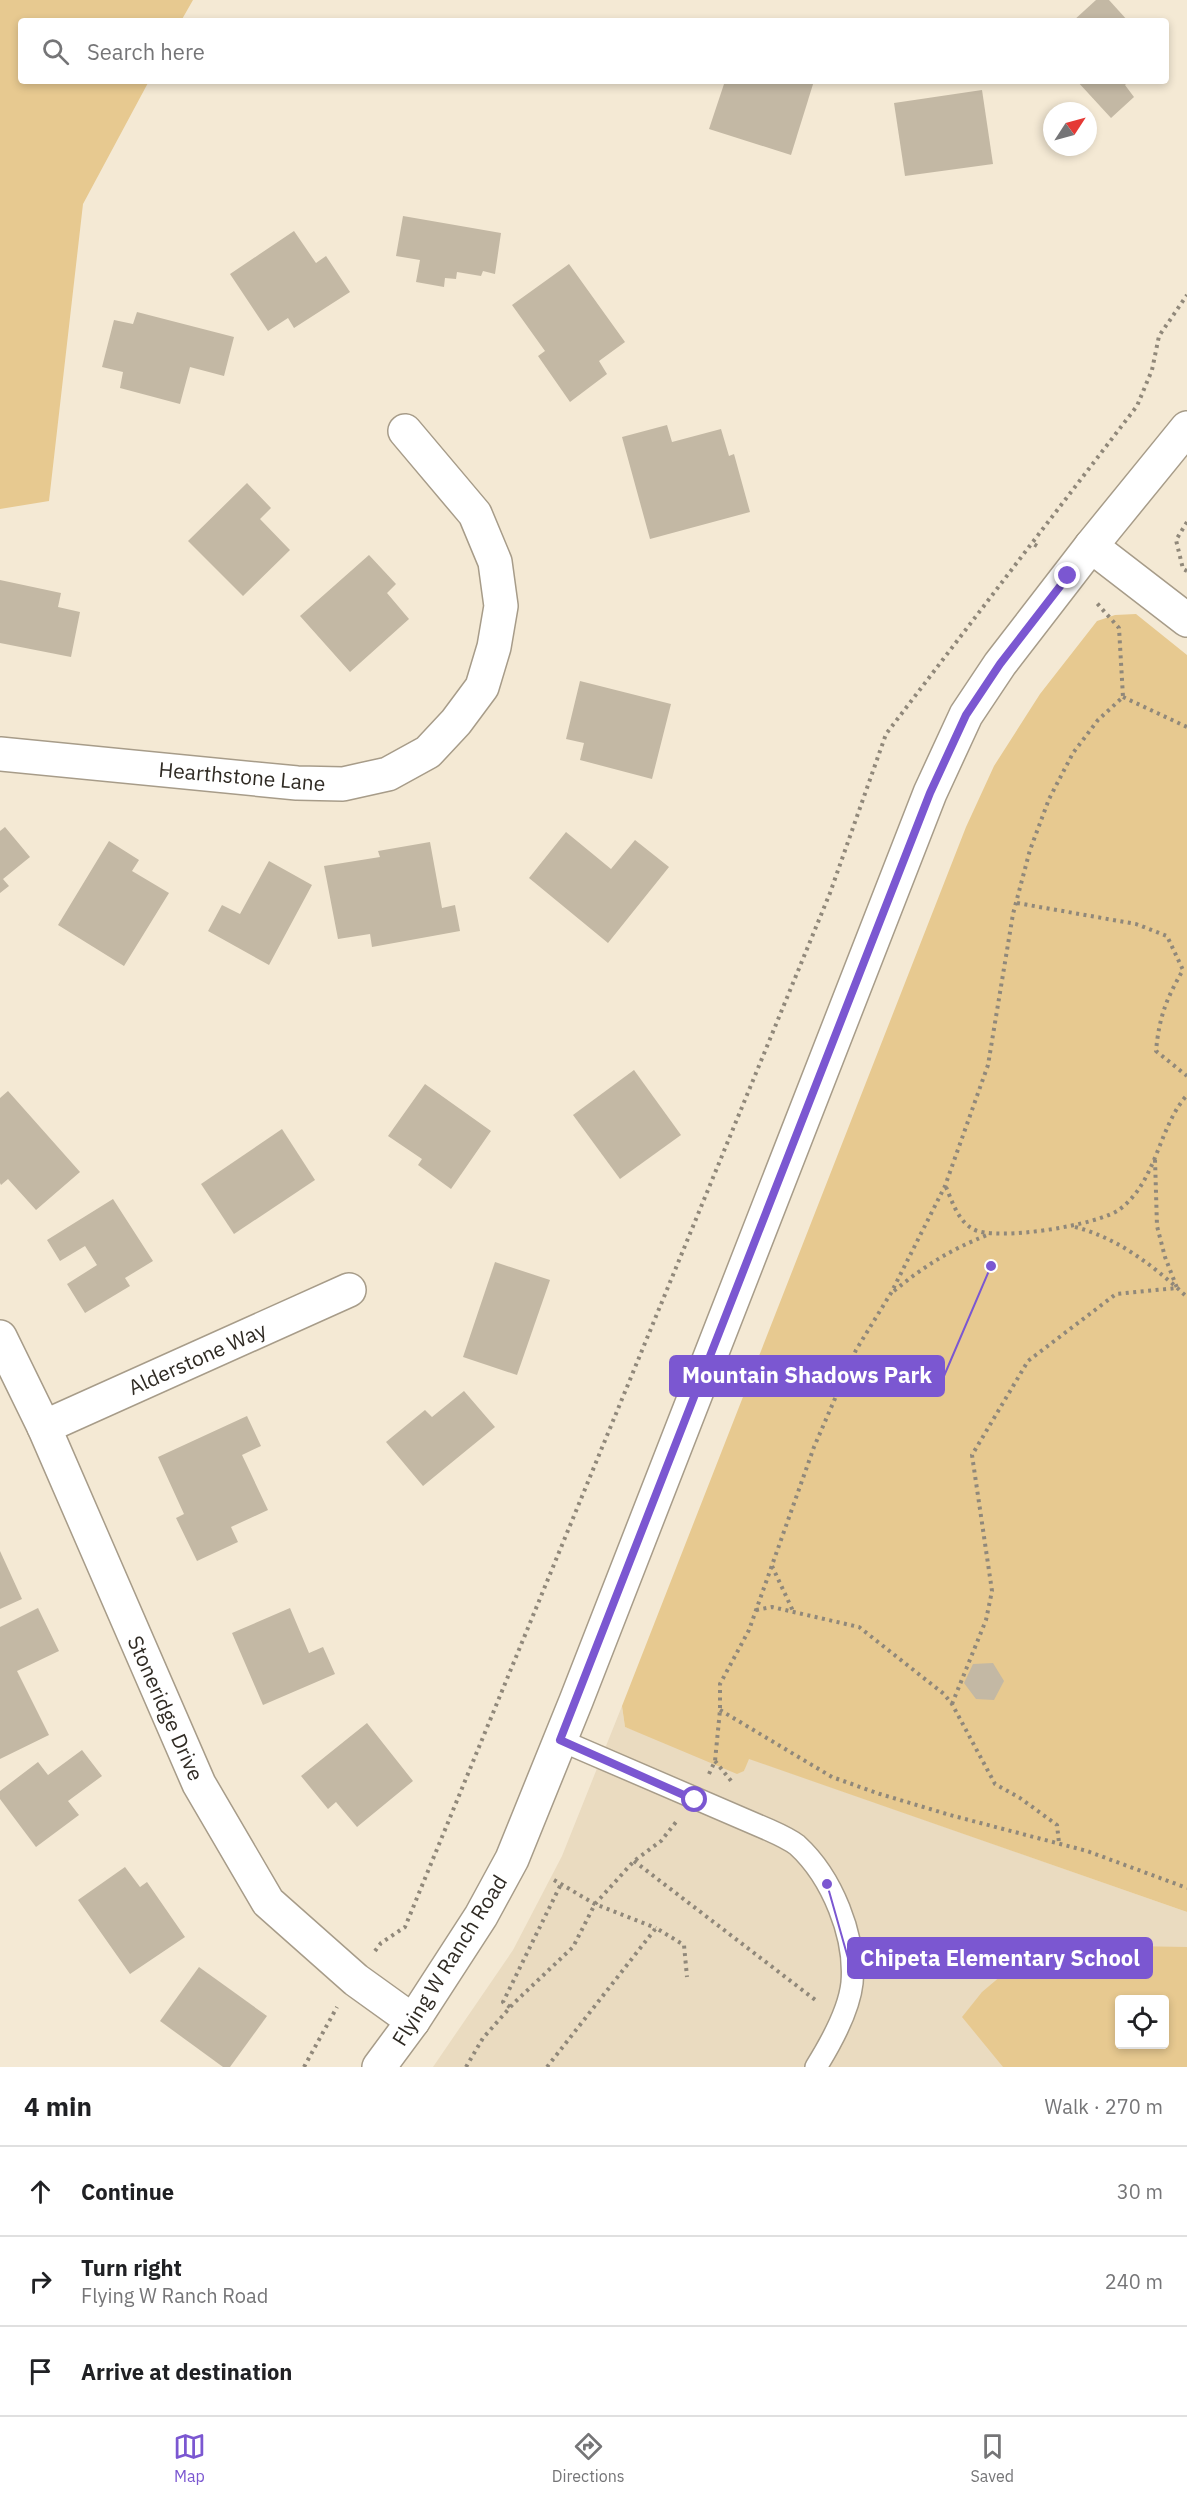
<!DOCTYPE html>
<meta charset="utf-8">
<style>
:root{--surface:#fff;--page:#f2f2f2;--text:#202124;--muted:#757577;--line:#e0e0e0;--accent:#7b57d1}
body{margin:0;font-family:"IBM Plex Sans",sans-serif;background:var(--page);color:var(--text)}
.controls{position:absolute;right:18px;bottom:18px;display:grid;overflow:hidden;border-radius:6px;box-shadow:0 3px 9px #0003}
.controls button{width:54px;height:54px;display:grid;place-items:center;padding:0;border:0;border-bottom:2px solid var(--line);background:var(--surface);color:var(--text);font:30px sans-serif}
.compass{position:absolute;left:1043px;top:102px;width:54px;height:54px;border-radius:50%;background:var(--surface);box-shadow:0 3px 9px #0003;rotate:54deg}
.stop{position:absolute;width:18px;height:18px;margin:-14px;border:4px solid #7b57d1;border-radius:50%;background:#fff}
.stop.end{background:#7b57d1;border-color:#fff;box-shadow:0 2px 6px #0008}
.list{margin:0;padding:0;list-style:none}
h2{display:flex;justify-content:space-between;align-items:center;height:78px;margin:0;padding:0 24px;font-size:26px}
h2 small{font-size:20px;font-weight:400;color:var(--muted)}
.list li{display:grid;grid-template-columns:39px 1fr auto;gap:18px;align-items:center;box-sizing:border-box;height:90px;padding:0 24px;border-top:2px solid var(--line)}
.list b{display:block;font-size:22px;white-space:nowrap}
.list p{margin:0;font-size:20px;white-space:nowrap;color:var(--muted)}
.list em{font-size:20px;font-style:normal;color:var(--muted)}
.icon{flex:none;width:33px;height:33px;fill:none;stroke:currentColor;stroke-width:2;stroke-linecap:round;stroke-linejoin:round}
.map{position:relative;flex:none;width:1187px;height:2067px;overflow:hidden}
.search{position:absolute;background:var(--surface);box-shadow:0 3px 9px #0003;left:18px;right:18px;top:18px;height:66px;display:flex;align-items:center;gap:15px;box-sizing:border-box;padding:0 21px;border-radius:6px;color:var(--muted);font-size:22px}
.sheet{height:348px;background:var(--surface)}
nav{display:flex;justify-content:space-around;align-items:center;box-sizing:border-box;height:84px;border-top:2px solid var(--line);background:var(--surface);font-size:16px;color:var(--muted)}
nav a{display:grid;justify-items:center;gap:3px}
nav .on{color:var(--accent)}
.map>svg:first-child{display:block}
.built{fill:#eadbc0;fill-rule:evenodd}
.green{fill:#e7c990;fill-rule:evenodd}
.building{fill:#c3b8a4}
.lines{fill:none;stroke-linecap:round;stroke-linejoin:round}
.lane-casing{stroke:#a79c89;stroke-width:24}
.street-casing{stroke:#a79c89;stroke-width:36}
.secondary-casing{stroke:#a79c89;stroke-width:36}
.path{stroke:#90887a;stroke-width:4;stroke-dasharray:3 4.5;stroke-linecap:butt}
.lane{stroke:#fff;stroke-width:21}
.street{stroke:#fff;stroke-width:33}
.secondary{stroke:#fff;stroke-width:33}
.route{stroke:#7b57d1;stroke-width:8}
.labels{text-anchor:middle;dominant-baseline:central;stroke-width:4.5;stroke-linejoin:round;paint-order:stroke}
.street-label{font-size:21px;fill:#2f2a23;stroke:#fff}
.leader{fill:none;stroke:#7b57d1;stroke-width:2}
.callout-dot{fill:#7b57d1;stroke:#fff;stroke-width:2}
.callout{fill:#7b57d1;stroke:#7b57d1;stroke-width:2}
.callout-label{font-size:22px;text-anchor:middle;font-weight:bold;fill:#fff}
</style>
<div class="map">
<svg width="1187" height="2067" viewBox="0 0 1187 2067">
<rect width="100%" height="100%" fill="#f4e9d4"/>
<path class="built" d="M622,1706L625,1727L744,1771L748,1758L1187,1912V2067H433L513,1950L562,1856ZM1120,2000H1164V2044H1120Z"/>
<g class="green">
<polygon points="0,0 193,0 181,21 21,21 21,81 149,81 83,204 49,501 0,509"/>
<polygon points="1136,614 1187,655 1187,1912 749,1759 744,1771 737,1774 625,1727 622,1706 966,827 994,766 1040,694 1097,621 1115,615"/>
<path d="M1130,1946L1187,1947V2067H1003L962,2017L982,1992L1008,1970L1045,1956L1082,1948ZM1120,2000H1164V2044H1120Z"/>
</g>
<g class="building">
<polygon points="1096,0 1109,0 1128,21 1073,21"/>
<polygon points="725,81 814,81 791,155 709,129"/>
<polygon points="1077,81 1129,81 1125,85 1134,97 1111,118"/>
<polygon points="982,90 993,164 905,176 894,103"/>
<polygon points="403,216 501,233 495,274 483,271 481,276 457,272 456,279 445,278 444,287 416,282 420,260 396,256"/>
<polygon points="294,231 316,263 326,256 350,292 294,328 288,318 268,331 230,274"/>
<polygon points="569,264 625,342 599,361 607,374 570,402 538,356 545,351 512,305"/>
<polygon points="137,312 234,337 224,376 190,367 180,404 120,388 123,372 102,367 114,320 133,324"/>
<polygon points="667,425 672,442 721,429 729,456 734,454 750,512 650,539 622,437"/>
<polygon points="247,483 271,508 260,519 290,550 243,596 188,541"/>
<polygon points="369,555 396,584 387,593 409,619 350,672 300,616"/>
<polygon points="0,580 61,593 58,607 80,612 71,657 0,643"/>
<polygon points="580,681 671,704 652,779 580,760 584,743 566,739"/>
<polygon points="5,827 30,857 3,879 9,886 0,893 0,831"/>
<polygon points="566,832 611,869 635,840 669,867 608,943 529,878"/>
<polygon points="109,841 139,860 132,871 169,893 124,966 58,925"/>
<polygon points="430,842 442,908 455,905 460,931 372,947 370,934 338,939 324,866 380,857 378,851"/>
<polygon points="269,861 312,885 269,965 208,931 222,905 240,914"/>
<polygon points="634,1070 681,1135 620,1179 573,1115"/>
<polygon points="425,1084 491,1131 451,1189 418,1165 422,1159 388,1136"/>
<polygon points="8,1091 80,1172 36,1210 8,1179 1,1185 0,1183 0,1098"/>
<polygon points="282,1129 315,1180 234,1234 201,1184"/>
<polygon points="113,1199 153,1261 125,1278 130,1286 85,1313 67,1284 97,1265 85,1246 60,1261 47,1240"/>
<polygon points="495,1262 550,1280 517,1375 463,1357"/>
<polygon points="464,1391 495,1427 423,1486 386,1442 425,1410 432,1417"/>
<polygon points="247,1416 261,1446 242,1455 268,1510 231,1527 238,1542 197,1561 176,1518 184,1514 158,1457"/>
<polygon points="0,1551 22,1599 0,1609"/>
<polygon points="38,1608 59,1651 17,1671 49,1735 0,1759 0,1627"/>
<polygon points="290,1608 309,1653 323,1647 335,1674 263,1705 232,1633"/>
<polygon points="993,1663 1004,1681 994,1700 976,1699 964,1683 973,1664"/>
<polygon points="367,1723 413,1781 357,1827 336,1802 328,1809 301,1776"/>
<polygon points="82,1750 102,1776 68,1801 79,1815 36,1847 0,1799 0,1791 38,1762 48,1775"/>
<polygon points="125,1867 140,1887 147,1882 185,1937 130,1974 78,1900"/>
<polygon points="199,1967 267,2016 230,2067 223,2067 160,2021"/>
</g>
<g class="lines">
<defs>
<path id="lane" d="M560,1740L769,1830C778,1834 789,1839 797,1845C832,1877 856,1936 852,1983C849,2011 831,2043 816,2067"/>
<g id="street">
<polyline points="1091,546 1187,620"/>
<polyline points="0,754 297,783 343,784 388,774 428,752 456,722 482,687 494,647 501,606 495,562 475,514 405,431"/>
<polyline points="0,1337 44,1427 199,1784 268,1902 356,1980 413,2021"/>
<polyline points="44,1427 349,1290"/>
</g>
<polyline id="secondary" points="379,2067 413,2021 481,1916 512,1859 576,1701 930,793 966,715 1000,664 1091,546 1187,428"/>
</defs>
<use href="#lane" class="lane-casing"/>
<use href="#street" class="street-casing"/>
<use href="#secondary" class="secondary-casing"/>
<g class="path">
<polyline points="1187,522 1176,540 1183,569 1187,571"/>
<polyline points="1037,546 1032,543 1137,406 1152,370 1159,336 1187,295"/>
<polyline points="1123,697 1187,727"/>
<path d="M1017,903L1136,924L1167,936L1183,970C1166,999 1159,1018 1156,1051L1187,1076"/>
<path d="M946,1187C952,1201 958,1221 973,1229C995,1242 1100,1225 1120,1209C1157,1181 1158,1128 1187,1095"/>
<path d="M1075,1227C1118,1238 1154,1266 1187,1297"/>
<path d="M894,1291C924,1266 950,1250 987,1235"/>
<polyline points="772,1566 793,1611"/>
<polyline points="756,1610 772,1607 859,1627 944,1694 952,1704 995,1784 1020,1798 1057,1825 1059,1843"/>
<polyline points="952,1704 986,1620 992,1591 972,1455 1028,1361 1116,1294 1177,1288 1165,1257 1157,1226 1155,1159"/>
<polyline points="720,1710 832,1777 880,1794 950,1815 1087,1851 1187,1888"/>
<polyline points="715,1761 732,1782"/>
<polyline points="709,1774 715,1761 720,1710 720,1684 749,1630 814,1447 856,1350 891,1293 945,1186 988,1065 1013,914 1030,850 1049,799 1073,753 1098,720 1123,697 1119,628 1095,601"/>
<polyline points="634,1861 818,2002"/>
<polyline points="554,1880 595,1904 656,1928"/>
<polyline points="375,1951 381,1943 405,1927 830,893 886,734 1032,543"/>
<polyline points="510,2007 503,2002 561,1884"/>
<polyline points="304,2067 337,2007"/>
<polyline points="466,2067 483,2038 514,2003 573,1947 595,1904 634,1861 661,1841 676,1822"/>
<polyline points="547,2067 656,1928 684,1945 687,1977"/>
</g>
<use href="#lane" class="lane"/>
<use href="#street" class="street"/>
<use href="#secondary" class="secondary"/>
</g>
<g class="lines">
<polyline class="route" points="695,1800 560,1740 930,793 966,715 1000,664 1068,576"/>
</g>
<g class="labels">
<g class="street-label">
<text transform="translate(242 776) rotate(5)">Hearthstone Lane</text>
<text transform="translate(197 1358) rotate(-24)">Alderstone Way</text>
<text transform="translate(166 1708) rotate(66)">Stoneridge Drive</text>
<text transform="translate(449 1960) rotate(-58)">Flying W Ranch Road</text>
</g>
</g>
<path class="leader" d="M991 1266L944 1376M827 1884L848 1958"/>
<g class="callout-dot">
<circle cx="991" cy="1266" r="6"/>
<circle cx="827" cy="1884" r="6"/>
</g>
<g class="callout">
<rect x="670" y="1356" width="274" height="40" rx="6"/>
<rect x="848" y="1938" width="304" height="40" rx="6"/>
</g>
<g class="callout-label">
<text x="807" y="1383">Mountain Shadows Park</text>
<text x="1000" y="1966">Chipeta Elementary School</text>
</g>
</svg>
<div class="controls">
<button><svg class="icon" aria-label="locate" viewBox="0 0 24 24"><circle cx="12" cy="12" r="6"/><path d="M12 2v4M12 18v4M2 12h4M18 12h4"/></svg></button>
</div>
<svg class="compass" viewBox="-18 -18 36 36"><path d="M0-13l5 13h-10z" fill="#e53935"/><path d="M0 13l5-13h-10z" fill="#757577"/></svg>
<div class="stop" style="left:695px;top:1800px"></div>
<div class="stop end" style="left:1068px;top:576px"></div>
<div class="search"><svg class="icon" aria-label="search" viewBox="0 0 24 24"><circle cx="10" cy="10" r="6"/><path d="M15 15l6 6"/></svg>Search here</div>
</div>
<section class="sheet">
<h2>4 min<small>Walk · 270 m</small></h2>
<ul class="list">
<li><svg class="icon" aria-label="ahead" viewBox="0 0 24 24"><path d="M12 20V5M6 11l6-6 6 6"/></svg><div><b>Continue</b></div><em>30 m</em></li>
<li><svg class="icon" aria-label="right" viewBox="0 0 24 24"><path d="M7 20v-9h11M14 6l5 5-5 5"/></svg><div><b>Turn right</b><p>Flying W Ranch Road</p></div><em>240 m</em></li>
<li><svg class="icon" aria-label="arrive" viewBox="0 0 24 24"><path d="M6 21V4h12l-3 4 3 4H6"/></svg><div><b>Arrive at destination</b></div></li>
</ul>
</section>
<nav>
<a class="on"><svg class="icon" aria-label="map" viewBox="0 0 24 24"><path d="M3 6l6-2 6 2 6-2v14l-6 2-6-2-6 2zM9 4v14M15 6v14"/></svg>Map</a>
<a><svg class="icon" aria-label="directions" viewBox="0 0 24 24"><path d="M12 3l9 9-9 9-9-9zM9 14v-3h6M13 9l2 2-2 2"/></svg>Directions</a>
<a><svg class="icon" aria-label="saved" viewBox="0 0 24 24"><path d="M7 4h10v16l-5-4-5 4z"/></svg>Saved</a>
</nav>
